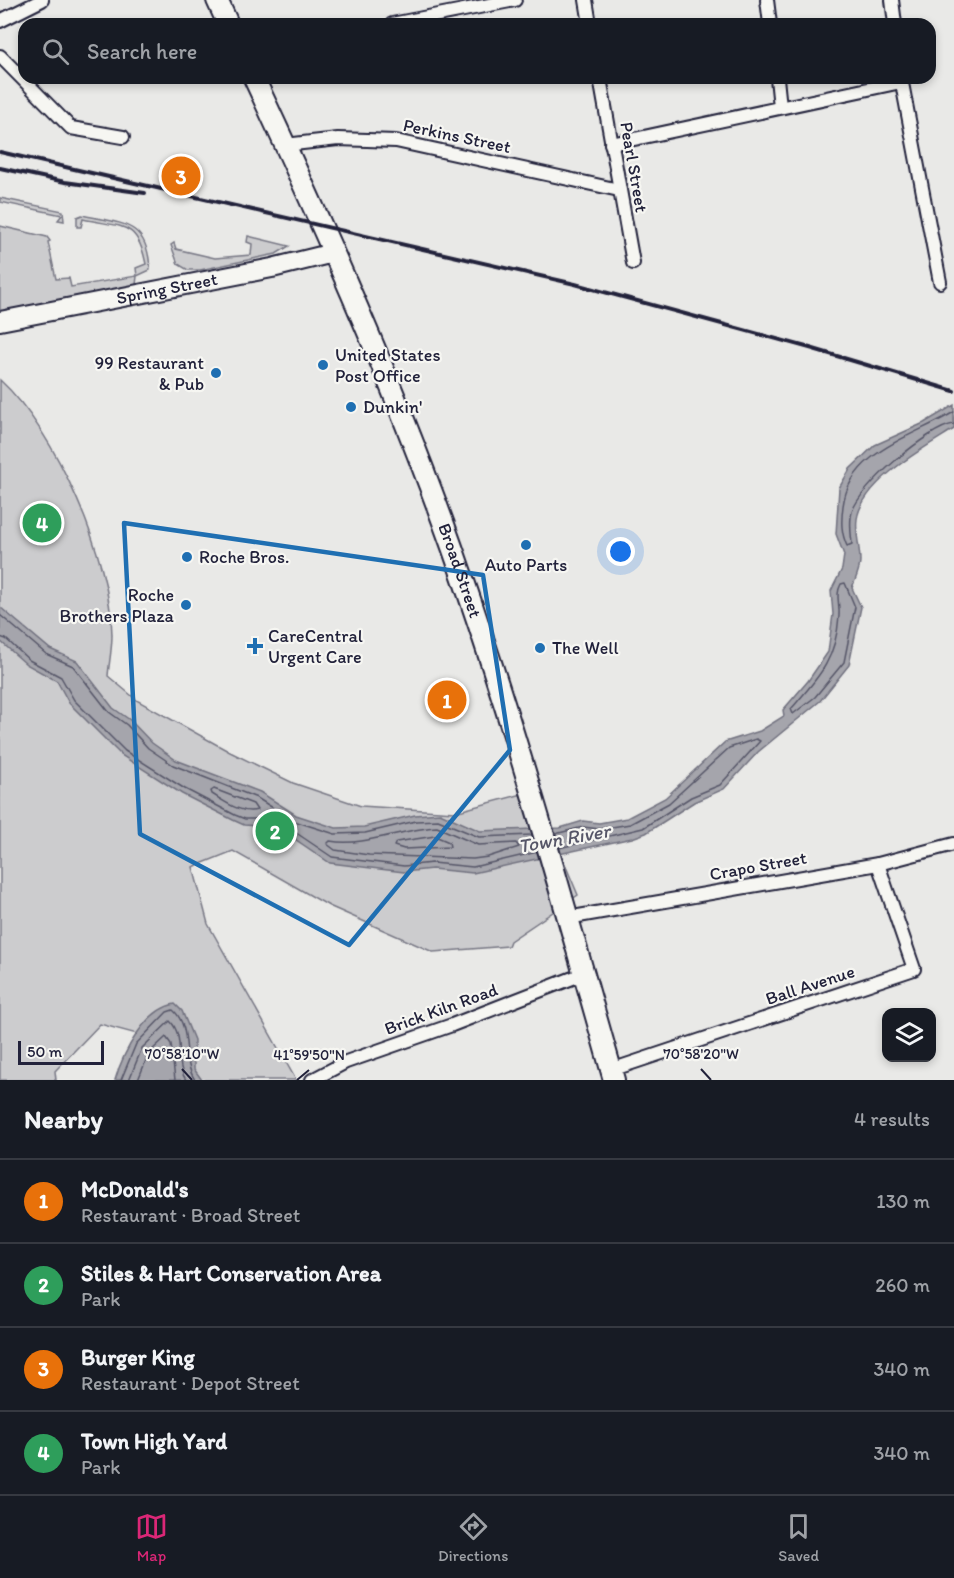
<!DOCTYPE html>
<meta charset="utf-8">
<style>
:root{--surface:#171b24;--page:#242831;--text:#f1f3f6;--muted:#9ea1a6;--line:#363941;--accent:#db2777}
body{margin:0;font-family:Itim,sans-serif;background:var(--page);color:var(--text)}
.controls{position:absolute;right:18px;bottom:18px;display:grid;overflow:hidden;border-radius:12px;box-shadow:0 3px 9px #0003}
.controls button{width:54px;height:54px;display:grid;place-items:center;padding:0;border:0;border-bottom:2px solid var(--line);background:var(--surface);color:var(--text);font:30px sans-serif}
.scale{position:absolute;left:18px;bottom:15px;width:86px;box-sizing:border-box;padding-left:6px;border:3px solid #22223b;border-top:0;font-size:16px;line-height:21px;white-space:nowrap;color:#22223b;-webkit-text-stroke:4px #f6f6f2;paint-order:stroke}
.you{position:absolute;left:621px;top:552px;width:21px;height:21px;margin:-15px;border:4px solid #fff;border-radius:50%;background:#1a73e8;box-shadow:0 0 0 9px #1a73e833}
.badge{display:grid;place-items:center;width:39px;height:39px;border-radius:50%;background:var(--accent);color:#fff;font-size:20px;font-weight:700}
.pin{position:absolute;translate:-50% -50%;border:3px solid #fff;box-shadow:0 2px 6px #0006}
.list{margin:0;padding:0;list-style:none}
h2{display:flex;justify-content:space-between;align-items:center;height:78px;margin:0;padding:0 24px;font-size:26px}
h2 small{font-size:20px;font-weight:400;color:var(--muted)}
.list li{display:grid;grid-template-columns:39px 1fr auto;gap:18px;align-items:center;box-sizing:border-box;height:84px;padding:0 24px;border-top:2px solid var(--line)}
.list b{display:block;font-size:22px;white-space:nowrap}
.list p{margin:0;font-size:20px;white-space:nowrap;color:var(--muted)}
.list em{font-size:20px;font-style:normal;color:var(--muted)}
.icon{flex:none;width:33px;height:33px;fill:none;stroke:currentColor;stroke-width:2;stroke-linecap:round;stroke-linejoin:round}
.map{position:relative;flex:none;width:954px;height:1080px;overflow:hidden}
.search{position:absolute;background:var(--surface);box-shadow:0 3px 9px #0003;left:18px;right:18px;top:18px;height:66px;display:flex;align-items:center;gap:15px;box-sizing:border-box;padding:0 21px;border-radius:18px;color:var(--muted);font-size:22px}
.sheet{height:414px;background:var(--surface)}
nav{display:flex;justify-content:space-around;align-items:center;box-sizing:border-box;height:84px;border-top:2px solid var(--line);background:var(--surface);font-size:16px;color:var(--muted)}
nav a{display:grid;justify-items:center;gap:3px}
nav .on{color:var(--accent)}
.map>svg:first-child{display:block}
.green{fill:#ccccce;stroke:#777784;stroke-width:1.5}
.water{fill:#a5a5ac;stroke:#71717f;stroke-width:1.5}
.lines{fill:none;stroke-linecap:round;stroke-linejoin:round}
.shore{stroke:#565668;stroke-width:1.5}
.street-casing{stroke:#22223b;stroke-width:16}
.secondary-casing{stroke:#22223b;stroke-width:22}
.primary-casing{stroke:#22223b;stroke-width:24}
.street{stroke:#f6f6f2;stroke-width:12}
.secondary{stroke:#f6f6f2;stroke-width:18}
.primary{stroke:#f6f6f2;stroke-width:20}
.rail{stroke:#22223b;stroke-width:4}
.marked{fill:none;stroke:#1f6fb2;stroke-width:4.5;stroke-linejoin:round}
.ticks{fill:none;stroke:#22223b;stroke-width:2}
.poi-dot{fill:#1f6fb2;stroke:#f6f6f2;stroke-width:2}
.labels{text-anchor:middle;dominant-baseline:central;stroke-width:4.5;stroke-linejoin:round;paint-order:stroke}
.street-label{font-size:18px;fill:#22223b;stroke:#f6f6f2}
.poi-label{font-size:18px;fill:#22223b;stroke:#f6f6f2;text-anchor:start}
.water-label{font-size:20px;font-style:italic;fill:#565668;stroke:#f6f6f2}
.ticks-label{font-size:15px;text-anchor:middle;fill:#22223b;stroke:#f6f6f2;stroke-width:4.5;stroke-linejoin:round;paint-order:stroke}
</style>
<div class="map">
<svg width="954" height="1080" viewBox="0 0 954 1080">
<rect width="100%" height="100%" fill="#e9e9e7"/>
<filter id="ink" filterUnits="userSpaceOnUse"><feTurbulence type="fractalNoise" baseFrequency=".0167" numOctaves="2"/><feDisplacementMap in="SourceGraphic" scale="12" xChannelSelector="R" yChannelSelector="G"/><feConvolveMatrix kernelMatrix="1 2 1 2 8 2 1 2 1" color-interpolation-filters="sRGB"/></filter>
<g filter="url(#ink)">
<g class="green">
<polygon points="0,198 63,211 64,221 58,220 62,215 0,202"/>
<path d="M82,215C123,224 148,221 150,270L137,276L136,285L0,312V226L47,237L50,241L48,242L56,279L69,278L71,287L137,276L136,268L146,264C137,220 122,228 83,219L81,227H77V217Z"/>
<polygon points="248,236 289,246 276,254 200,270 188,270 178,264 171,245 174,243 176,249 215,258 251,255 252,244 247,242"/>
<path d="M0,380C56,431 111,559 112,635C112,649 109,663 108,676L138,701L230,752L293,783L361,806L455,812L534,791L578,895L510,941L508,946L433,952L329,906L233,851L193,867L208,924L296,1080H171L156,1039L100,1024L55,1071L56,1080H0Z"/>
</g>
<g class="water">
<path d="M954,405V429C924,448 863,481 857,519C855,533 860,547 860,561C860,570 855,580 852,588L861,607L849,665L820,701L758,752L724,789L694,802L646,833L632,838L473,873L432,869L404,872L330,863L277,827L244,825L233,820L182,794L121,755L69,703L57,681L26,664L0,641V607L50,649L77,661L113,708L130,720L152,743L176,760L260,792L296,815L336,828L364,827L415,815L440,813L480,831L560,828L583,821L599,823L627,818L665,798L725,742L760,731L784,716L783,710L808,681L828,652L833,614L831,591L842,569L844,555L836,534L839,488L850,469L875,445L924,423Z"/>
<path d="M175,1004L182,1011L194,1040V1069L202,1080H115C123,1053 145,1009 175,1004Z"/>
</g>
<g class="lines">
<g class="shore">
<path d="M954,412C913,437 850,451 843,506C841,521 841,533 847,546L852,544C851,533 849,522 852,512C859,487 929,427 954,424"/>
<path d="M845,583L855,607L844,662L815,697L793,714L791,709C819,677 836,660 839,616C840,603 835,595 841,584Z"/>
<polyline points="0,615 46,654 73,666 109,712 127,725 148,748 173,765 257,798 294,821 335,834 365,833 416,821 438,820 479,837 532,835"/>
<polyline points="0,637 6,639 29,660 61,677 74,700 125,751 185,789 235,815 245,819 268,819 280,822 332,857 404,866 432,863 473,867 537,852"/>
<path d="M214,789L253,804L257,810C242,815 224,801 212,794L211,791Z"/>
<path d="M437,827L478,845L516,843L519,847L488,857L473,859L369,855L335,850L327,844L330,841C365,847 401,829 437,827Z"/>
<polyline points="555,834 583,827 600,829 630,824 669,803 729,748 756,739 760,741 720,785 691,797 643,828 559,848"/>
<polygon points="435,836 449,842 450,847 404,849 394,846 396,842"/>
<path d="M121,1080L136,1044L167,1012L173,1010C193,1028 181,1060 195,1080"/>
<path d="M129,1080L142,1048L170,1021C186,1037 174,1063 186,1080"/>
<polyline points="138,1080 149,1053 166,1037 171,1044 175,1080"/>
</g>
<defs>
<g id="street">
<polyline points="586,0 590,24"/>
<polyline points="767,0 770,24"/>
<polyline points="892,0 895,24"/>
<polyline points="0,21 42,0"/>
<polyline points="392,24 515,0"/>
<polyline points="0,56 71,128 123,137"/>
<polyline points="600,78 633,263"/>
<polyline points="777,78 780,107"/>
<polyline points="901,78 940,282"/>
<polyline points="611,144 901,82"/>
<polyline points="285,145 338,139 396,141 619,190"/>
<polyline points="567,918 878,864 954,844"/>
<polyline points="611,1070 914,969 878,864"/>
<polyline points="312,1080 346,1062 452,1025 583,974"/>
</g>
<g id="secondary">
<path id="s1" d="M0,321L272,268L333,253"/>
</g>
<g id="primary">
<polyline points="217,0 228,24"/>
<path id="s2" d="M254,78C326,232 395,387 452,547C514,722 563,901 614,1080"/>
</g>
</defs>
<use href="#street" class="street-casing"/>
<use href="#secondary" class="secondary-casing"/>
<use href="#primary" class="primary-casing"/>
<use href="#street" class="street"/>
<use href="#secondary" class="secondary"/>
<use href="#primary" class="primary"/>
<g class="rail">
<polyline points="0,152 575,284 810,348 954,391"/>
<polyline points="0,168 65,182 145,193"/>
</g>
</g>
</g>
<path class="marked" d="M124,523L483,575L510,750L349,945L140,834Z"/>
<path class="ticks" d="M182,1069L192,1080M701,1069L711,1080M297,1080L309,1070"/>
<g class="poi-dot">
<circle cx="323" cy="365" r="6"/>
<circle cx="216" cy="373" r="6"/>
<circle cx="351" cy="407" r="6"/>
<circle cx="526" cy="545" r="6"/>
<circle cx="187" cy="557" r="6"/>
<circle cx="186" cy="605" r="6"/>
<path d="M252 637h6v6h6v6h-6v6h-6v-6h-6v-6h6z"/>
<circle cx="540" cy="648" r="6"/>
</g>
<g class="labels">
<g class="street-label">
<text transform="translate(457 136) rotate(12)">Perkins Street</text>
<text transform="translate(634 167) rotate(80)">Pearl Street</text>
<text stroke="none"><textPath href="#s1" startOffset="170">Spring Street</textPath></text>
<text stroke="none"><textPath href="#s2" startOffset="534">Broad Street</textPath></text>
<text transform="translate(758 866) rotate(-10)">Crapo Street</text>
<text transform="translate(810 985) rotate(-18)">Ball Avenue</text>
<text transform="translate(441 1009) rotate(-20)">Brick Kiln Road</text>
</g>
<g class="poi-label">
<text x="335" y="355">United States<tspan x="335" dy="21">Post Office</tspan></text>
<text x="204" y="363" text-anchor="end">99 Restaurant<tspan x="204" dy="21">&amp; Pub</tspan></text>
<text x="363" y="407">Dunkin'</text>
<text x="199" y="557">Roche Bros.</text>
<text x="526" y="565" text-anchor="middle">Auto Parts</text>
<text x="174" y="595" text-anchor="end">Roche<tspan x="174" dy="21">Brothers Plaza</tspan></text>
<text x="268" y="636">CareCentral<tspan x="268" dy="21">Urgent Care</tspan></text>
<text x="552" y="648">The Well</text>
</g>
<g class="water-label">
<text transform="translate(564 838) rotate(-10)">Town River</text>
</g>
</g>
<g class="ticks-label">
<text x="182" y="1059">70°58'10"W</text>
<text x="701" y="1059">70°58'20"W</text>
<text x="309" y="1060">41°59'50"N</text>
</g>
</svg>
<div class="controls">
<button><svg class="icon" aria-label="layers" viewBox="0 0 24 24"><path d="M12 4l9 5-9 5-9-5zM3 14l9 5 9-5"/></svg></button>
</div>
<div class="scale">50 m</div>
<div class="you"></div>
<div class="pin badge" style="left:447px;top:700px;background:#e8710a">1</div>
<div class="pin badge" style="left:275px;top:831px;background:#2e9e5b">2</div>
<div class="pin badge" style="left:181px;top:176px;background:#e8710a">3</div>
<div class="pin badge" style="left:42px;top:523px;background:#2e9e5b">4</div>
<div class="search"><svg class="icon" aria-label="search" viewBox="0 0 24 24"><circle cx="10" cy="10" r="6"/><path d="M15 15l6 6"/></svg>Search here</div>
</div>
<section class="sheet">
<h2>Nearby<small>4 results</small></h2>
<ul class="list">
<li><span class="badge" style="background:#e8710a">1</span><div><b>McDonald's</b><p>Restaurant · Broad Street</p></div><em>130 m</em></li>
<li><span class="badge" style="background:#2e9e5b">2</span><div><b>Stiles &amp; Hart Conservation Area</b><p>Park</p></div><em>260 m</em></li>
<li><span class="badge" style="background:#e8710a">3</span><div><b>Burger King</b><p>Restaurant · Depot Street</p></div><em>340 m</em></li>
<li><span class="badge" style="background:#2e9e5b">4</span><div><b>Town High Yard</b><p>Park</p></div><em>340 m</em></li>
</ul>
</section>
<nav>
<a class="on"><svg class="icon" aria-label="map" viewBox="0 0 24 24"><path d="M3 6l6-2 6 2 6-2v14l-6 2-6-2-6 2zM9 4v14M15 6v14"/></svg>Map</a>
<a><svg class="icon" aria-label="directions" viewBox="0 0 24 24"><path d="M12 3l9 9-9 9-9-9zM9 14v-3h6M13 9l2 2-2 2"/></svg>Directions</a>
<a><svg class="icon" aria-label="saved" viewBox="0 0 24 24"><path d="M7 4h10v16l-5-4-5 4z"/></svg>Saved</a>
</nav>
